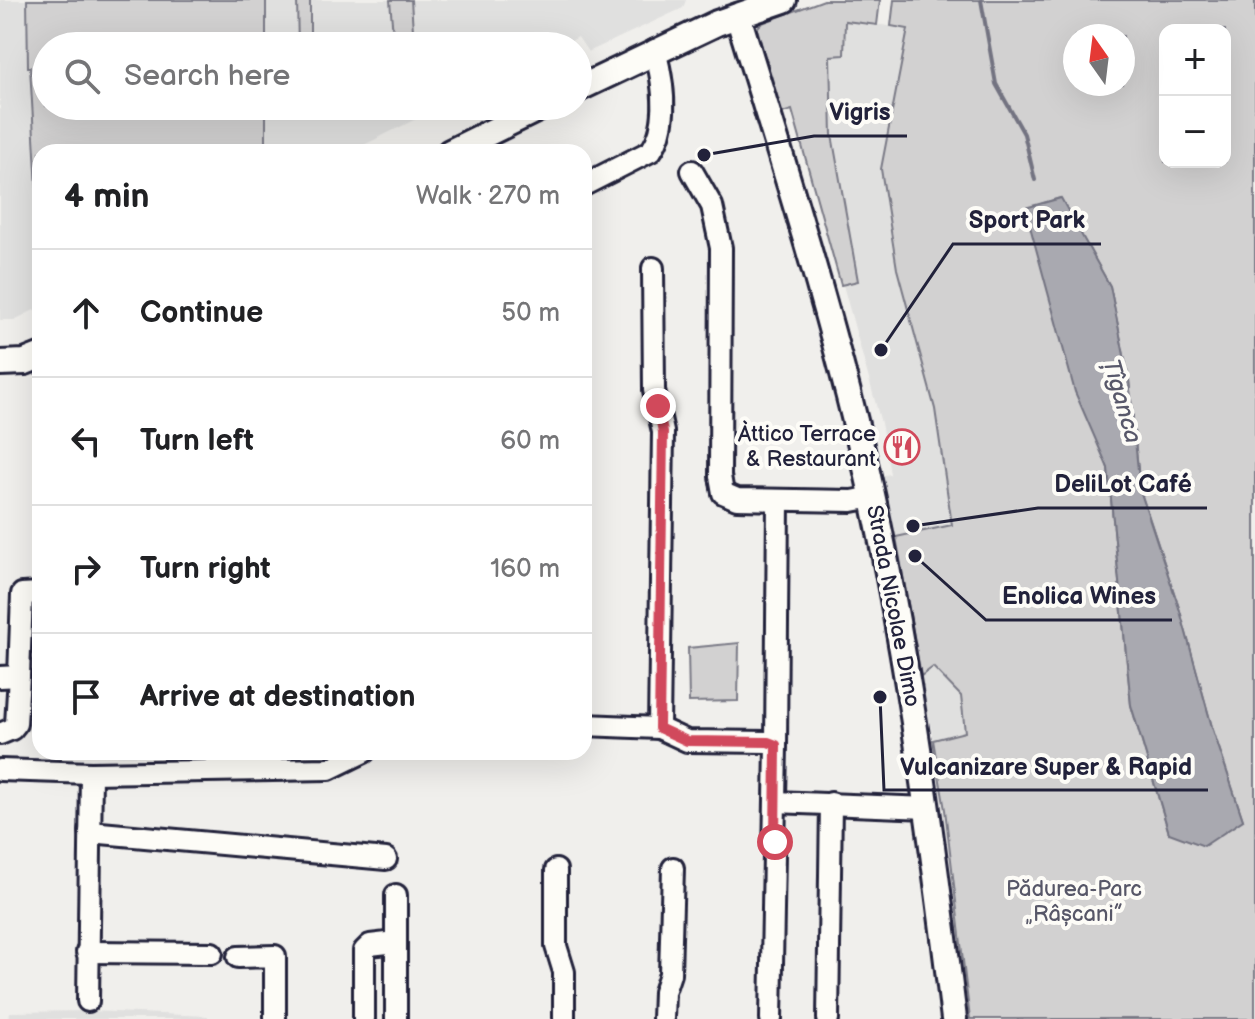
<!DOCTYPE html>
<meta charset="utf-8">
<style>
:root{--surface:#fff;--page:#f2f2f2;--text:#202124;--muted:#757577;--line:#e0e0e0}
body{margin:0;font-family:"Balsamiq Sans",sans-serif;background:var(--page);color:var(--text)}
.controls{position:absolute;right:24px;top:24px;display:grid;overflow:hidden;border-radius:16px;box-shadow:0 8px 32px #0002}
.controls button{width:72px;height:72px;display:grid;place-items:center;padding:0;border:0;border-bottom:2px solid var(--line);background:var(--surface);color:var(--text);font:40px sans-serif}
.compass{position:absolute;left:1063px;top:24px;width:72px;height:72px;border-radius:50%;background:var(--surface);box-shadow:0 8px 32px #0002;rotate:346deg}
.stop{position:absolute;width:24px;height:24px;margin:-18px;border:6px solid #d1495b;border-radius:50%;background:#fff}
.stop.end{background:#d1495b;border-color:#fff;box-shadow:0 2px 8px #0008}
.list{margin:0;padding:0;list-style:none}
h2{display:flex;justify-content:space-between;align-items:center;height:104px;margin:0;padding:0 32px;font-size:34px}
h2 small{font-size:26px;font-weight:400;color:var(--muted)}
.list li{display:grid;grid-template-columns:52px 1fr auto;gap:24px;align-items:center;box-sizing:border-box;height:128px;padding:0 32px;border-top:2px solid var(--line)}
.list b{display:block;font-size:30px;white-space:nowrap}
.list em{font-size:26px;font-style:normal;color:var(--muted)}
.icon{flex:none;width:44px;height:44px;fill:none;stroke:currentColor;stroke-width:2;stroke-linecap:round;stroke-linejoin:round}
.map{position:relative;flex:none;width:1255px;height:1019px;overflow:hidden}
.search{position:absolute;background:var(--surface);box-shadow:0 8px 32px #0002;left:32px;top:32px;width:560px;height:88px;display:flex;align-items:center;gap:20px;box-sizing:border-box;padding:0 28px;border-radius:44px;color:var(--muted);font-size:30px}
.panel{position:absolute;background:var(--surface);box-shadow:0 8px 32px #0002;left:32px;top:144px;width:560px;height:616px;border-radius:24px}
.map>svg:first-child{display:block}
.built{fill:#e0e0df}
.green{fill:#d2d1d1;stroke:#7a7a86;stroke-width:2;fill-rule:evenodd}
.water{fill:#a9a9b0;stroke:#737381;stroke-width:2}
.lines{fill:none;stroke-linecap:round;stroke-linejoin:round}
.stream{stroke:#737381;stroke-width:4}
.minor-casing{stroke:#22223b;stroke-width:26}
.major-casing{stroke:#22223b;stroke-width:30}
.minor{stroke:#fdfcf7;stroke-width:20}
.major{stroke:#fdfcf7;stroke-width:24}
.route{stroke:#d1495b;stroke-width:10}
.labels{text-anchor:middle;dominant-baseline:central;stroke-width:8;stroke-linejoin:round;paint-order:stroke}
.poi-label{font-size:22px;fill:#22223b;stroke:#fdfcf7;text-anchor:end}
.street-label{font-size:22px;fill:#22223b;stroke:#fdfcf7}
.park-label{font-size:22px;fill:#575768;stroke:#fdfcf7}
.water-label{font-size:24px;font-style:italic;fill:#58586a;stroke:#fdfcf7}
.leader{fill:none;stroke:#22223b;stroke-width:3}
.callout-dot{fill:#22223b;stroke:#fdfcf7;stroke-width:3}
.callout-label{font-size:24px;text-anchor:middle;font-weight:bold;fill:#22223b;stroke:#fdfcf7;stroke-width:8;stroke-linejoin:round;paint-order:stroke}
</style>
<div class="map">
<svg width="1255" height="1019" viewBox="0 0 1255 1019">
<rect width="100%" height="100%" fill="#f0efec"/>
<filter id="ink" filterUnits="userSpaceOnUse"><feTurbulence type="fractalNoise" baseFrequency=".0125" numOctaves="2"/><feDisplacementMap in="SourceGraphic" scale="16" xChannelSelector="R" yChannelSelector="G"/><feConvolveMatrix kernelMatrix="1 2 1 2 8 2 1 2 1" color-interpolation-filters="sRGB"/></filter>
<g filter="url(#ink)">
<g class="built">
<polygon points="0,0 686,0 683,8 588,52 578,37 562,46 46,46 46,106 442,106 350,152 40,152 40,307 14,320 0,320"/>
<polygon points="845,21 908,28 881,169 897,269 935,409 952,525 893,537 880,476 890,474 881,423 843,285 858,281 832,135 829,97 830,56 844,55"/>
<polygon points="933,667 961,695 966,733 933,740 921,676"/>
<polygon points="91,752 282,752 282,756 91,755"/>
<polygon points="91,1011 208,1016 208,1019 9,1019 10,1012"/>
</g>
<g class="green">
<polygon points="27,0 266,0 266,46 46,46 46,106 266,106 266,149 259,152 40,152 40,241 30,67 28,67"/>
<polygon points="297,0 310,0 310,46 298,46"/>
<polygon points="390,0 411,0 414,46 394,46"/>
<polygon points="824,0 880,0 877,25 845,21 844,55 830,56 832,135 858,281 841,285 792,110 779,114 757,28 762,23"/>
<path d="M894,0H1255V1019H970L945,810L933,740L965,732L961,696L933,667L921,676L896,537L952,525L935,409L897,269L881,169L908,29L891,26ZM1165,30H1225V162H1165ZM1075,36H1123V84H1075ZM1060,198L1110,286L1129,380L1140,490L1180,611L1212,727L1243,820L1169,833L1131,705L1108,468L1025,209Z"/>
<polygon points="739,643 738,701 689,702 688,648"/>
</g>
<polygon class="water" points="1061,198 1110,286 1129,380 1140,490 1180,611 1212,727 1243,820 1204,846 1169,833 1131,705 1108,468 1075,392 1025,208"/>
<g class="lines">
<polyline class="stream" points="981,0 996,84 1024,134 1035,180"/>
<defs>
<g id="minor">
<polyline points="692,171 712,206 721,248 720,476 723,493 737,499 852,501 873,497"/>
<path d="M584,185L651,151C670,124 663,80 655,50"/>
<polyline points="653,268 654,390 663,432 659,728"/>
<polyline points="0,677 19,676 22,594 40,593"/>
<polyline points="584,725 659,728 687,741 768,742 776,745 771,1019"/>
<polyline points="0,734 12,729 16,724 19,676"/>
<polyline points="776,745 778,500"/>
<polyline points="0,770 91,773 329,769 364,752"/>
<polyline points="775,802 928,808"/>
<polyline points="90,832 386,859"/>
<polyline points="556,870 556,946 564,972 564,1019"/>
<polyline points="87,952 212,953"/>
<polyline points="238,957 275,956 275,1019"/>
<polyline points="88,1001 91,773"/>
<polyline points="364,1019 364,951 370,945 396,942"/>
<polyline points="396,1019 396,895"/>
<polyline points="663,1019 664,992 670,974 673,868"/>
<polyline points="828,1019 831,803"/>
</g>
<g id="major">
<path d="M738,16C787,176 838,336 873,499C910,671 933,845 954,1019"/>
<polyline points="578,89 717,23 784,0"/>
<polyline points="450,152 544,106"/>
<polyline points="0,363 25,362 40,356"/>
</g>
</defs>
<use href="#minor" class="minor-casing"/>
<use href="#major" class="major-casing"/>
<use href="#minor" class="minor"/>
<use href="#major" class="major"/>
</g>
</g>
<g class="lines" filter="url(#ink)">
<polyline class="route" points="658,406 663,432 659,728 687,741 768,742 776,745 775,842"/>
</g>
<defs>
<symbol id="restaurant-ring" viewBox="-11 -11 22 22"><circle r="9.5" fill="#fdfcf7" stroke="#d1495b" stroke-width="1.5"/><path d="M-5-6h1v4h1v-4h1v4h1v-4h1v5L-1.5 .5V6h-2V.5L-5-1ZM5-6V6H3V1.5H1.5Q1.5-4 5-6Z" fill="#d1495b"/></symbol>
</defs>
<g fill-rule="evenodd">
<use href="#restaurant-ring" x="882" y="427" width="40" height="40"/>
</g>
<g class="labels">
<g class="poi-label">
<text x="876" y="434">Àttico Terrace<tspan x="876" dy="25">&amp; Restaurant</tspan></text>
</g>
<g class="street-label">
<text transform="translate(893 606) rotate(79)">Strada Nicolae Dimo</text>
</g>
<g class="park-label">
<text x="1074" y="889">Pădurea-Parc<tspan x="1074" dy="25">„Râșcani”</tspan></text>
</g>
<g class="water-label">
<text transform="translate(1122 401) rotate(74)">Țîganca</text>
</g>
</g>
<path class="leader" d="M704 155L814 136H907M881 350L953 244H1101M913 526L1038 508H1207M915 556L986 620H1172M880 697L884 790H1208"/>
<g class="callout-dot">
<circle cx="704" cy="155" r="8"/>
<circle cx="881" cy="350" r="8"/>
<circle cx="913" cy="526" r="8"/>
<circle cx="915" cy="556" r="8"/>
<circle cx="880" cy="697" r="8"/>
</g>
<g class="callout-label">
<text x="860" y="120">Vigris</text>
<text x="1027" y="228">Sport Park</text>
<text x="1123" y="492">DeliLot Café</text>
<text x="1079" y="604">Enolica Wines</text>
<text x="1046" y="775">Vulcanizare Super &amp; Rapid</text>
</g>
</svg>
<div class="controls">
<button>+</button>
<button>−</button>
</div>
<svg class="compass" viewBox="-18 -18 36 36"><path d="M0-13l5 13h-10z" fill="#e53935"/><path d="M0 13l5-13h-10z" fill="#757577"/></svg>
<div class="stop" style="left:775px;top:842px"></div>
<div class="stop end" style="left:658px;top:406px"></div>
<div class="search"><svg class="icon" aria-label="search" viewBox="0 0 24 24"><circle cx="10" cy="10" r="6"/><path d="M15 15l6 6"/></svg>Search here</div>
<section class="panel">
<h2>4 min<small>Walk · 270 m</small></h2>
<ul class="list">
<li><svg class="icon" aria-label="ahead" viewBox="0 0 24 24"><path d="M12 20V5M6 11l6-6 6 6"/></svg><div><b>Continue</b></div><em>50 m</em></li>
<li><svg class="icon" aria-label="left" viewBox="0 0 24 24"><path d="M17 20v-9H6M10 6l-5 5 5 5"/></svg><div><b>Turn left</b></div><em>60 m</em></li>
<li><svg class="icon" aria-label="right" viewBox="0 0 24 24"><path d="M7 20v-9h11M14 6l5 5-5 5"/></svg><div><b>Turn right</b></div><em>160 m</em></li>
<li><svg class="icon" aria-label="arrive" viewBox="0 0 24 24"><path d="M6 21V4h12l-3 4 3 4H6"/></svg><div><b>Arrive at destination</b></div></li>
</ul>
</section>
</div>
